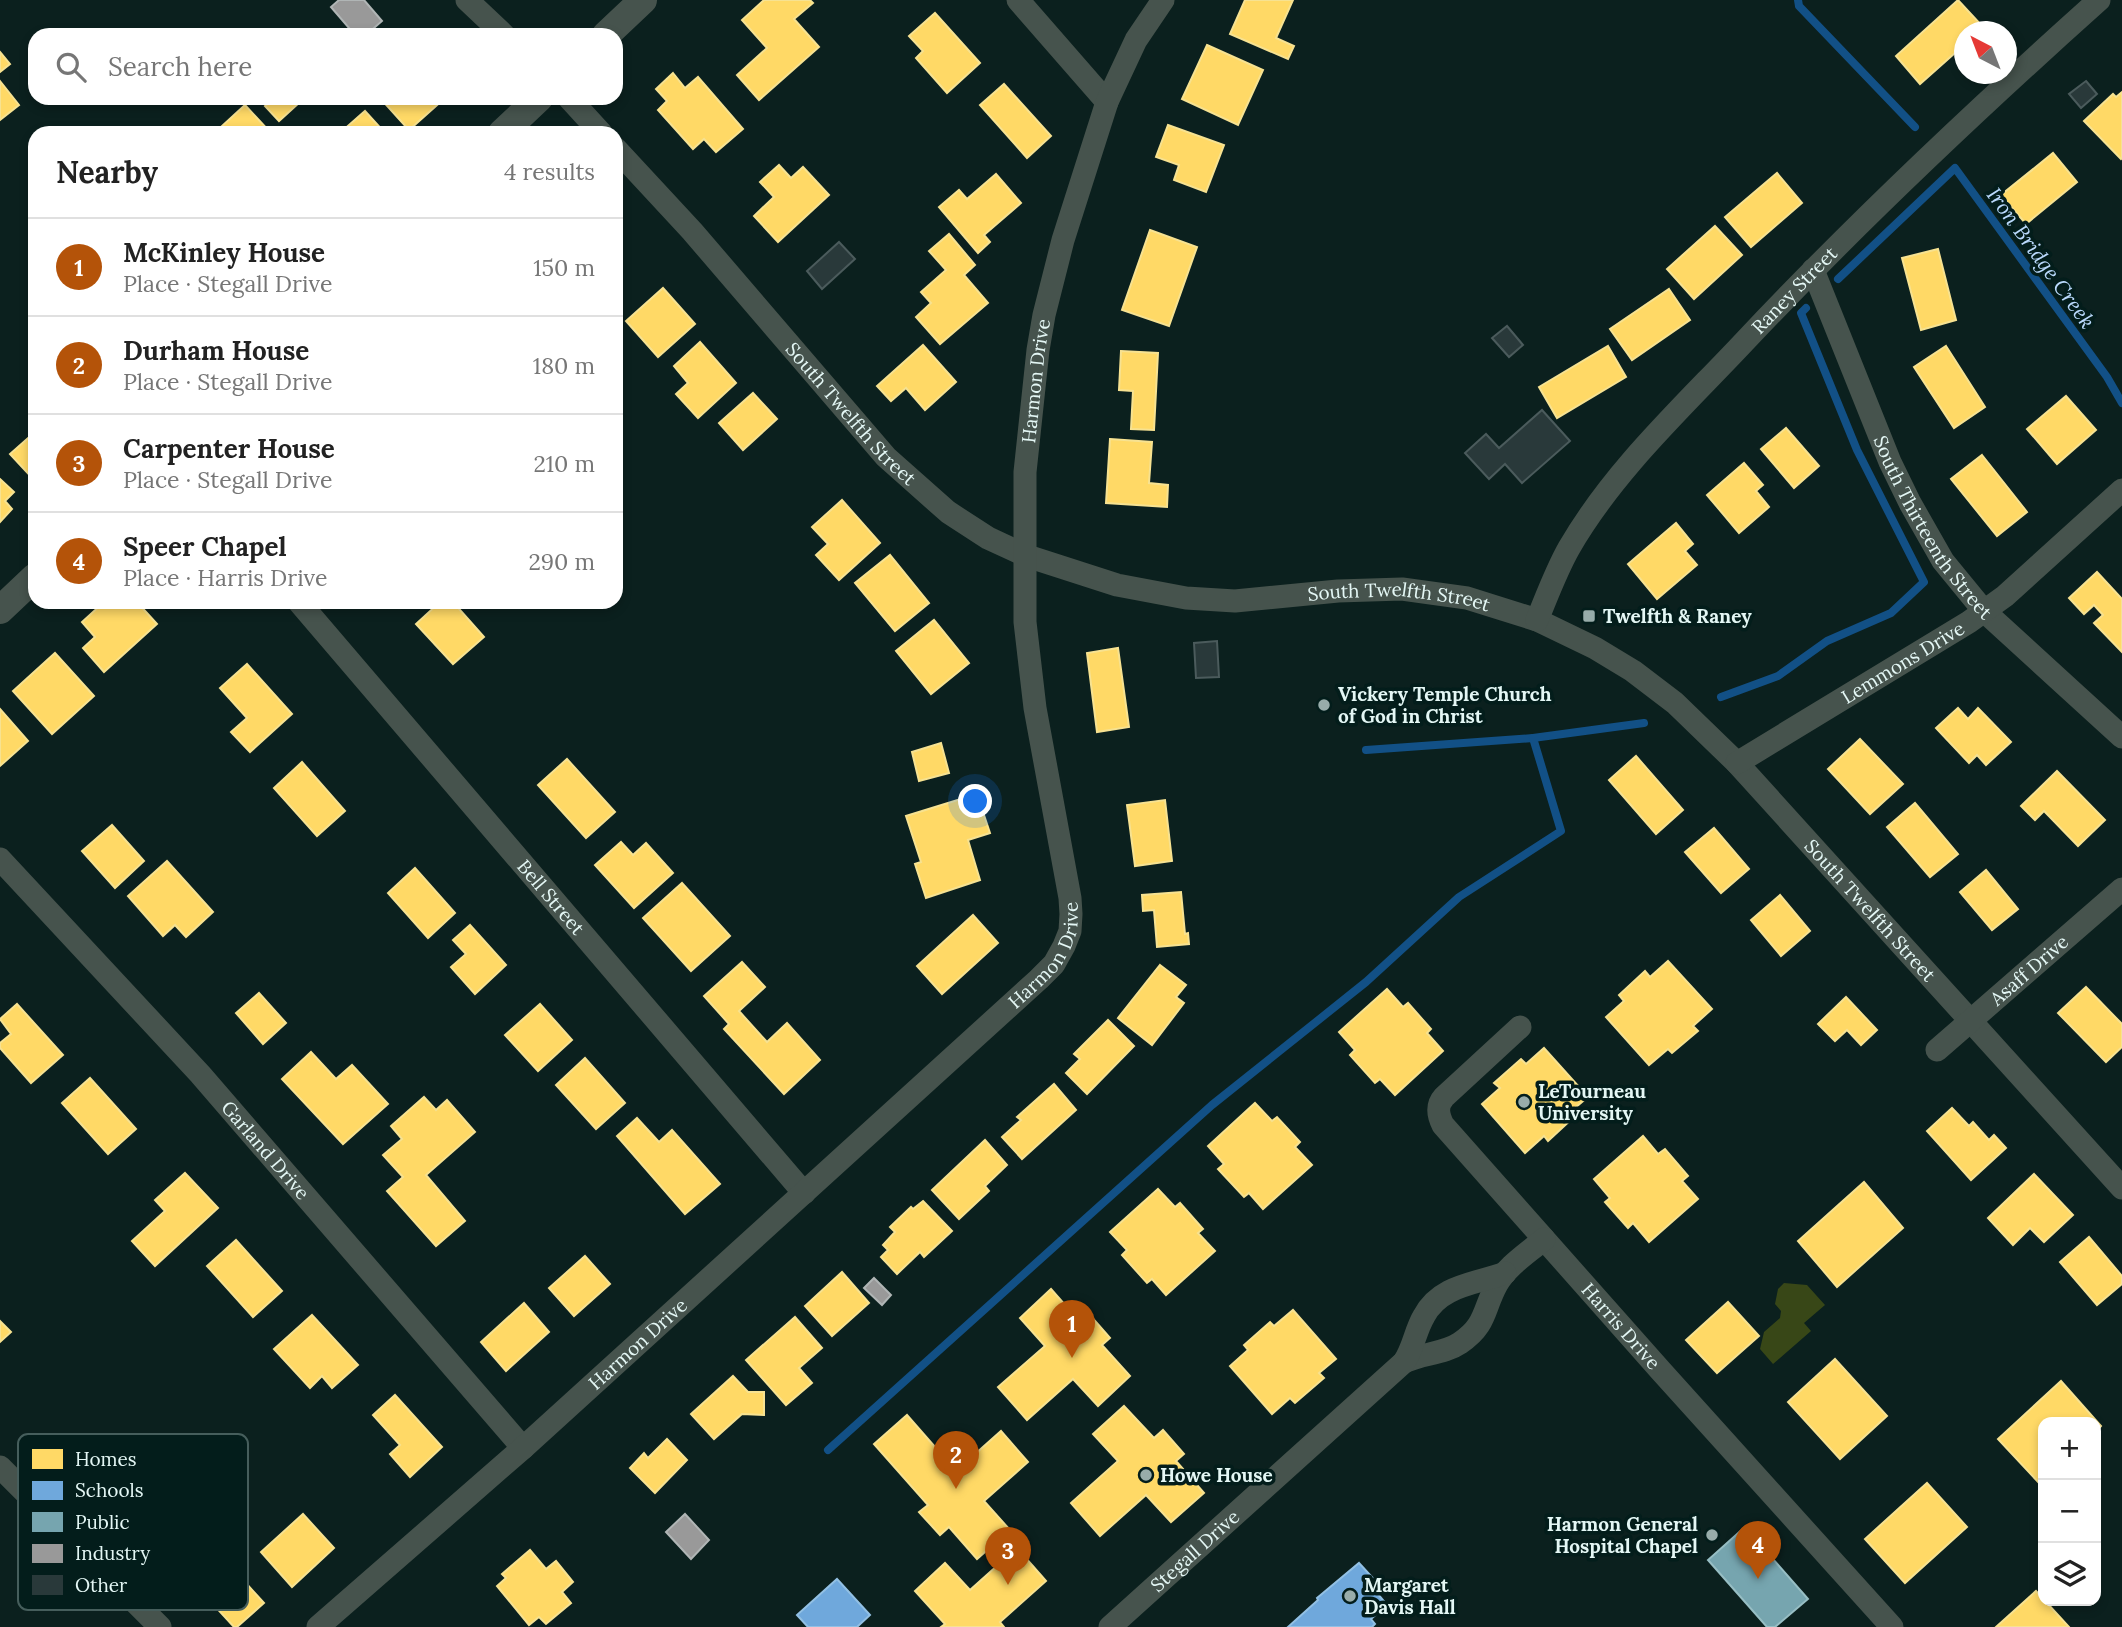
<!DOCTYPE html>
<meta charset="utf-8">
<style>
:root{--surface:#fff;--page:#f6f6f6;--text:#222;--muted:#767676;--line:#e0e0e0;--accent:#b45309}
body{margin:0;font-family:Lora,serif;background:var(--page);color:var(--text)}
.controls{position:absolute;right:21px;bottom:21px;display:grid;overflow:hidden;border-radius:14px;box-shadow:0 4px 10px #0003}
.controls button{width:63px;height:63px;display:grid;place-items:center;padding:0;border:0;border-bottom:2px solid var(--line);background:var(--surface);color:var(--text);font:35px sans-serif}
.compass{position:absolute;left:1954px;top:21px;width:63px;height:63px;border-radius:50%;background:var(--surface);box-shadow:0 4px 10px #0003;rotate:318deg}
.you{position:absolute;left:976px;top:802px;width:24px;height:24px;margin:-18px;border:5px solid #fff;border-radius:50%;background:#1a73e8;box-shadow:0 0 0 10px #1a73e833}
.badge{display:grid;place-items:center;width:46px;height:46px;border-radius:50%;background:var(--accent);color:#fff;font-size:23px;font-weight:700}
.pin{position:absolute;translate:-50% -58px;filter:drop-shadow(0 2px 4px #0008)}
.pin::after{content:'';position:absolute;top:37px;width:24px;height:21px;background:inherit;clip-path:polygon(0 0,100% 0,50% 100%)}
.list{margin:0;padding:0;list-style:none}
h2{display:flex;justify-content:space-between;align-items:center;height:91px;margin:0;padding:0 28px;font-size:30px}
h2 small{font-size:23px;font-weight:400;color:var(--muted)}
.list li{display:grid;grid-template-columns:46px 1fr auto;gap:21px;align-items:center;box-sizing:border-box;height:98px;padding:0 28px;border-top:2px solid var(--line)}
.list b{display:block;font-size:26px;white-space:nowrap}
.list p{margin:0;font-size:23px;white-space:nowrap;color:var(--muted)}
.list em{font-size:23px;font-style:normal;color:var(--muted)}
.icon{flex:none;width:38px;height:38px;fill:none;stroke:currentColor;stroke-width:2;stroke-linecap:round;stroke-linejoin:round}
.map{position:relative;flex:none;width:2122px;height:1627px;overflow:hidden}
.search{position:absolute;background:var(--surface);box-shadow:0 4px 10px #0003;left:28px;top:28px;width:595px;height:77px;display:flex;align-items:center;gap:18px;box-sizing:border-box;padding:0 24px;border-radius:21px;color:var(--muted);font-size:26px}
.panel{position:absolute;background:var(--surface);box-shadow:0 4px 10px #0003;left:28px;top:126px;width:595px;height:483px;border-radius:21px}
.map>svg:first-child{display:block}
.green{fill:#384717}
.homes{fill:#ffd966;stroke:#f7e291;stroke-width:2}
.schools{fill:#6fa8dc;stroke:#92c0e4;stroke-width:2}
.public{fill:#76a5af;stroke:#97bec4;stroke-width:2}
.industry{fill:#999;stroke:#b0b5b5;stroke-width:2}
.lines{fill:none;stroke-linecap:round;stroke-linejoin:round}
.stream{stroke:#125086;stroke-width:8}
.building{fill:#29393a;stroke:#4b5b5c;stroke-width:2}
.minor{stroke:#46534d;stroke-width:23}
.tertiary{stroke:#46534d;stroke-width:28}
.poi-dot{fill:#98acaa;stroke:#031d1b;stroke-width:2.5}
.labels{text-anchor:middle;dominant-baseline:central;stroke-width:7;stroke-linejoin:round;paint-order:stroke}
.street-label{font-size:19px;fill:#e4f7f5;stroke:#031d1b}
.poi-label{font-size:19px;font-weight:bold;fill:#e4f7f5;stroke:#031d1b;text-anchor:start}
.water-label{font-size:21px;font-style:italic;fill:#bad9fc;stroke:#031d1b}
.key{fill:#031d1b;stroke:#465e5c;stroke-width:2}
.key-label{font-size:19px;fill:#e4f7f5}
</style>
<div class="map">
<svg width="2122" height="1627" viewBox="0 0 2122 1627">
<rect width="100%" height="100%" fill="#0b201e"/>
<polygon class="green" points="1784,1283 1807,1285 1825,1305 1804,1323 1811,1331 1773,1364 1760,1349 1764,1332 1780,1318 1781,1311 1775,1304 1778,1289"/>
<g class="homes">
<polygon points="764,0 810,0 813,3 794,19 819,47 759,100 737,75 767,48 742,20"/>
<polygon points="1245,0 1293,0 1276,38 1294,46 1288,59 1230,34"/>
<polygon points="1958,0 1983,27 1978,32 1965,32 1965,44 1920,84 1896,56"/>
<polygon points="935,13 980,63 947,93 916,58 923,51 909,36"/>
<polygon points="1207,45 1263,70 1238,125 1182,99"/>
<polygon points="0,52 10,64 0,72"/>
<polygon points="673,73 685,88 698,77 743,129 716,152 704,139 693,149 658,110 667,101 656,89"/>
<polygon points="0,81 19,105 0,120"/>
<polygon points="1004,84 1051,136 1027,158 980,105"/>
<polygon points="2122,92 2122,158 2121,159 2084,121 2113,94 2116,97"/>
<polygon points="274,98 296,98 300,102 279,121 265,106"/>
<polygon points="380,98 445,98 409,130"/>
<polygon points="245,105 270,132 269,133 228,133 222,126"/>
<polygon points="365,111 385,133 340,133"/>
<polygon points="1168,125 1224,145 1206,192 1174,180 1179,165 1156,157"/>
<polygon points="2053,153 2077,182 2026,224 2001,195"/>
<polygon points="779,165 791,178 803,167 829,195 778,242 754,216 774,197 760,182"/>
<polygon points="1777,173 1802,203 1751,247 1725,217"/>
<polygon points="996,174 1021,203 984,235 990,242 978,253 939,207 959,190 967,199"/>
<polygon points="1715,226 1742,255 1694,299 1667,269"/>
<polygon points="1150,230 1197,247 1169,326 1122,310"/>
<polygon points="949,234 975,265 964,275 988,303 940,344 916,317 931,303 921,292 946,270 929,251"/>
<polygon points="1938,249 1956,320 1921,330 1902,258"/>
<polygon points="663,288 695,324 658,357 626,321"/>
<polygon points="1669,289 1690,320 1632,360 1610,329"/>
<polygon points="700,342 736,383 698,418 676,394 688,383 674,366"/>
<polygon points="923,345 956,382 925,410 906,388 891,401 877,386"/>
<polygon points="1608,346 1626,377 1557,418 1539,387"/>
<polygon points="1946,346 1985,407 1954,428 1914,367"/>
<polygon points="1121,351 1158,353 1154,430 1131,429 1133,391 1119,390"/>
<polygon points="753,393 777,419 743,450 719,423"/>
<polygon points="2066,396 2096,430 2057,464 2027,429"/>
<polygon points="1786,428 1819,466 1794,488 1761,449"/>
<polygon points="35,432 35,481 10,454"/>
<polygon points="1110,439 1152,442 1149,483 1168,485 1167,507 1106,503"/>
<polygon points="1982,455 2027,512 1997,536 1951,479"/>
<polygon points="1744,463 1763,485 1756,491 1769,507 1739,533 1707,495"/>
<polygon points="0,479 14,492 5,501 12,509 0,522"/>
<polygon points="842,500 880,543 839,580 816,555 828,544 812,527"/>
<polygon points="1676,523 1693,544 1685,551 1697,565 1657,599 1628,564"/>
<polygon points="890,555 929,603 895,631 855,583"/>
<polygon points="2097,572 2122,599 2122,652 2094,623 2103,615 2094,605 2084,614 2069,598"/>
<polygon points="104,602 137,602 157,624 104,672 83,648 95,637 82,622"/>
<polygon points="440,602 453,602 484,637 453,664 416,624"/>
<polygon points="934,620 969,663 931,694 896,651"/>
<polygon points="1118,648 1129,727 1097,732 1087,653"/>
<polygon points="55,653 94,696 52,734 13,691"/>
<polygon points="247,664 292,714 250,752 231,732 247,718 220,688"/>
<polygon points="1958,708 1968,719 1978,708 2011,742 1986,765 1977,755 1969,763 1936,728"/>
<polygon points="0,709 28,741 0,766"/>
<polygon points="1860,739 1903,784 1870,814 1828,769"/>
<polygon points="941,743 949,773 919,781 912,752"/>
<polygon points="1636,756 1683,810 1656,834 1609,780"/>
<polygon points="567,759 615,812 586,838 538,785"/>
<polygon points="302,762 345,811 317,836 274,788"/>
<polygon points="2057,771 2105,820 2078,846 2044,811 2035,820 2021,806"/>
<polygon points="977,794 990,833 968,840 980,880 926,898 915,864 921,862 906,816"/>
<polygon points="1165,800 1172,861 1135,866 1127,805"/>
<polygon points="1915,803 1958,854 1930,877 1887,827"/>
<polygon points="112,825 144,861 115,888 82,851"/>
<polygon points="1714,828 1749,869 1721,893 1685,852"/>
<polygon points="621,842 633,855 646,843 673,873 634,908 595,865"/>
<polygon points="167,861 213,912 186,937 175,925 163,936 128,896"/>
<polygon points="415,868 455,913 428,938 388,893"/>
<polygon points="1986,870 2018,909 1992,930 1960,892"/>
<polygon points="682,883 730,936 691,971 643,918"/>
<polygon points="1181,892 1185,934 1188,933 1189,944 1157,947 1154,910 1143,911 1142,895"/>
<polygon points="1780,895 1810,931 1781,956 1751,920"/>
<polygon points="973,915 998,943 942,994 917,966"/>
<polygon points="470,925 506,965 475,994 451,967 466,954 453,940"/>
<polygon points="1668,961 1712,1009 1693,1026 1698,1031 1672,1053 1668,1049 1649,1065 1606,1017 1624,1001 1619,995 1645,971 1650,977"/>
<polygon points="742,962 765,987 739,1011 767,1042 787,1023 820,1060 784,1094 724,1029 729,1024 704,996"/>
<polygon points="1160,965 1186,985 1176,997 1184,1003 1152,1045 1118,1018"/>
<polygon points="2086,987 2122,1024 2122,1047 2106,1062 2058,1013"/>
<polygon points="1387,989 1403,1007 1408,1003 1431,1029 1427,1033 1443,1051 1395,1095 1380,1079 1375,1083 1350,1055 1355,1050 1339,1032"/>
<polygon points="259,993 286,1023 263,1044 236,1013"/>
<polygon points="1846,997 1877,1030 1861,1045 1847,1030 1835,1041 1818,1024"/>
<polygon points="17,1004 63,1055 31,1083 0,1048 0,1043 11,1034 0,1019"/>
<polygon points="540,1004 572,1040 538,1071 505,1035"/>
<polygon points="1108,1020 1134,1046 1087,1094 1066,1073 1080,1059 1074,1054"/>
<polygon points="1544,1048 1588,1097 1569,1113 1573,1118 1548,1141 1544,1136 1525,1153 1482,1104 1500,1088 1494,1083 1521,1059 1526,1064"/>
<polygon points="311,1052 336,1079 352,1065 388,1104 343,1144 282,1079"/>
<polygon points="585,1058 625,1103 596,1129 556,1085"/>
<polygon points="90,1078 136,1129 108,1154 62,1103"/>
<polygon points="1054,1084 1076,1110 1022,1159 1002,1137 1021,1120 1017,1117"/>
<polygon points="424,1097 436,1110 447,1100 475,1132 426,1175 465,1221 436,1246 387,1191 403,1177 383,1155 402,1139 391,1126"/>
<polygon points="1255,1103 1272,1121 1277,1117 1300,1142 1295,1147 1312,1165 1263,1209 1249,1193 1244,1197 1218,1169 1224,1164 1208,1146"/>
<polygon points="1952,1108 1969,1126 1973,1122 1989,1140 1994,1135 2006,1148 1971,1180 1927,1131"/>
<polygon points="637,1118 659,1142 672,1130 720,1184 685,1214 617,1136"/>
<polygon points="1643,1136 1658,1154 1665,1149 1688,1176 1682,1181 1698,1199 1649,1242 1633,1223 1628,1228 1605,1202 1610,1198 1594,1179"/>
<polygon points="985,1140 1007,1165 985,1186 989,1191 959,1219 932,1190"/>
<polygon points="185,1173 218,1208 155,1266 132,1241 165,1211 155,1200"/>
<polygon points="2034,1174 2073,1215 2044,1242 2030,1228 2013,1245 1988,1218"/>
<polygon points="1864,1182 1903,1228 1837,1287 1798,1241"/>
<polygon points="1158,1189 1175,1207 1180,1203 1203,1229 1198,1233 1215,1251 1166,1295 1152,1279 1147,1283 1122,1255 1127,1250 1110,1232"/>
<polygon points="923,1201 952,1231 924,1257 920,1252 897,1274 881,1257 888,1250 883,1245 895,1232 890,1227 911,1207 913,1209"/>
<polygon points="2089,1237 2122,1276 2122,1284 2097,1305 2060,1262"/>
<polygon points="236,1240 282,1291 253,1317 207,1266"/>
<polygon points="585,1256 610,1284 574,1316 549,1288"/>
<polygon points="842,1272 869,1303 832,1336 805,1306"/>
<polygon points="1051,1289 1080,1322 1089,1314 1110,1338 1102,1345 1130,1376 1098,1406 1073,1379 1027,1420 998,1387 1045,1346 1020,1318"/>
<polygon points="1728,1302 1759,1336 1717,1373 1686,1340"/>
<polygon points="524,1303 549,1332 506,1371 481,1342"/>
<polygon points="1293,1310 1336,1359 1319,1373 1324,1378 1295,1403 1290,1398 1272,1414 1230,1366 1248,1350 1244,1345 1270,1322 1274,1326"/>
<polygon points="312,1315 358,1365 332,1388 322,1376 310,1388 274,1349"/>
<polygon points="795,1317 822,1348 799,1368 812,1383 786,1405 746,1360"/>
<polygon points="0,1321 11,1332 0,1342"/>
<polygon points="1835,1359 1887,1416 1840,1459 1788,1402"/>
<polygon points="733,1376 748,1392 764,1392 764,1415 742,1414 714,1439 691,1414"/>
<polygon points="2061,1381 2101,1426 2096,1432 2096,1422 2043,1422 2043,1478 2039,1483 1998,1439"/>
<polygon points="395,1395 442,1447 410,1477 390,1454 400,1445 373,1415"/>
<polygon points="1124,1406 1154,1438 1163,1430 1184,1454 1176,1461 1204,1493 1171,1522 1146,1495 1100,1536 1071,1503 1118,1461 1093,1434"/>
<polygon points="907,1415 956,1471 1001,1431 1028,1462 984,1501 1010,1530 977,1559 949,1527 940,1535 919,1512 928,1505 874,1444"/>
<polygon points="667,1439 687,1460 655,1493 630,1468 644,1453 648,1458"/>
<polygon points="1927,1483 1967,1527 1905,1583 1865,1539"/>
<polygon points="303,1514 334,1548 292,1587 261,1552"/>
<polygon points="209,1542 264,1603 237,1627 234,1627 180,1568"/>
<polygon points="1017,1548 1046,1581 1000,1622 1004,1627 941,1627 945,1624 915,1591 945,1563 970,1590"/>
<polygon points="530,1550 546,1569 556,1561 573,1582 562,1592 571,1603 546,1624 539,1617 529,1625 497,1586 506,1578 502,1574"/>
<polygon points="2036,1591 2069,1627 1996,1627"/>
</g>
<g class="schools">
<polygon points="1359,1563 1382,1588 1377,1593 1387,1605 1371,1619 1375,1624 1372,1627 1288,1627 1318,1600 1317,1598"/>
<polygon points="837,1579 870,1615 857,1627 808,1627 797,1615"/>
</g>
<polygon class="public" points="1745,1527 1808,1599 1775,1627 1767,1627 1708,1560"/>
<g class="industry">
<polygon points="339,0 364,0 382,21 366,35 355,35 331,7"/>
<polygon points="874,1278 891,1295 882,1305 864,1288"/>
<polygon points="685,1514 709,1540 691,1559 666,1532"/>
</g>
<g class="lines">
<g class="stream">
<polyline points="1798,0 1799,6 1915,127"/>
<polyline points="1838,279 1955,168 2107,377 2122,403"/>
<polyline points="1721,697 1778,676 1827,641 1891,613 1924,582 1857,450 1801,313 1806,308"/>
<polyline points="1366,750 1533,738"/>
<polyline points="828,1450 1212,1105 1366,982 1459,897 1561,831 1533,738 1644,723"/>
</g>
</g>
<g class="building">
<polygon points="2086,81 2097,94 2081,108 2069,94"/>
<polygon points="839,242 855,259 822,289 807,271"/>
<polygon points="1507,326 1523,345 1509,357 1492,338"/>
<polygon points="1542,410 1570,441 1522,483 1505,464 1489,479 1465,453 1486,434 1499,448"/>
<polygon points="1217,641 1219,677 1196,678 1194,643"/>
</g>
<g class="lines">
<g class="minor">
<polyline points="467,0 504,35"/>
<polyline points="1018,0 1107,102"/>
<polyline points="569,98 601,133"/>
<path id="s1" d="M616,149L692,231L886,457L948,512L988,538L1027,556L1117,585L1186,598L1235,601L1338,591L1402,589L1467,598L1537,620L1595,648L1633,671L1675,703L1737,763L2122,1188"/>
<path id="s2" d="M1813,270L1890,462L1910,503L1943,561L1984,611L2122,737"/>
<path id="s3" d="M299,602L804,1193"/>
<path id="s4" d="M1537,620C1547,596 1556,571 1569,548C1614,470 1683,407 1744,342C1857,222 1976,110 2099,0"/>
<path id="s5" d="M1737,763L1969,622L2005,596L2122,490"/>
<path id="s6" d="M0,859L200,1074L523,1448"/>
<path id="s7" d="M1520,1027L1444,1097C1436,1106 1438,1115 1443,1125L1661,1371L1892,1627"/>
<path id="s8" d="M1937,1050L2122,889"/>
<path d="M1404,1362C1422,1353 1444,1354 1460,1343C1487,1325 1483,1309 1497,1284C1507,1266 1528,1253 1544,1239"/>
<polyline points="0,1467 160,1627"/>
<path id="s9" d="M318,1627L523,1448L1039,979L1054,964L1064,946L1070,931L1071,914L1070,898L1035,708L1025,622V472L1038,350L1044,315L1063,240L1107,102L1136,40L1163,0"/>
<path id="s10" d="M1110,1627L1404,1362C1414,1347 1415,1331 1424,1316C1440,1285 1476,1284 1505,1273"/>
</g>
<g class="tertiary">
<polyline points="606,35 643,0"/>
<polyline points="502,133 539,98"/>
<polyline points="0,610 35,577"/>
</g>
</g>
<g class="poi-dot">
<rect x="1582" y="609" width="14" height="14" rx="3.5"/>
<circle cx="1324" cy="705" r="7"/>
<circle cx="1524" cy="1102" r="7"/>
<circle cx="1146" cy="1475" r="7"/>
<circle cx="1712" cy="1535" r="7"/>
<circle cx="1350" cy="1596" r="7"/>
</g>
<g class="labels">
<g class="street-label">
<text stroke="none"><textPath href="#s4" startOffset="422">Raney Street</textPath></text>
<text stroke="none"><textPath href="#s9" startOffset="1582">Harmon Drive</textPath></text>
<text stroke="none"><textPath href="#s1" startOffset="354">South Twelfth Street</textPath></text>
<text stroke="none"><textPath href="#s2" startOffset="285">South Thirteenth Street</textPath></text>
<text stroke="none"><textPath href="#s1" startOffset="962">South Twelfth Street</textPath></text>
<text stroke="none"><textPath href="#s5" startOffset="194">Lemmons Drive</textPath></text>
<text stroke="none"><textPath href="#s3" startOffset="388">Bell Street</textPath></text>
<text stroke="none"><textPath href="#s1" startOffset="1550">South Twelfth Street</textPath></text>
<text stroke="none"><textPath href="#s9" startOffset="994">Harmon Drive</textPath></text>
<text stroke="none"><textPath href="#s8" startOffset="122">Asaff Drive</textPath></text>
<text stroke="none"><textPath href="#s6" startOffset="394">Garland Drive</textPath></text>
<text stroke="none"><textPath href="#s7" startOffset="402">Harris Drive</textPath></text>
<text stroke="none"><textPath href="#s9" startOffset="427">Harmon Drive</textPath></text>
<text stroke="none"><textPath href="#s10" startOffset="114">Stegall Drive</textPath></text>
</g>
<g class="poi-label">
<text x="1603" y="616">Twelfth &amp; Raney</text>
<text x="1338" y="694">Vickery Temple Church<tspan x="1338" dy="22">of God in Christ</tspan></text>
<text x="1538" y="1091">LeTourneau<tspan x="1538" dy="22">University</tspan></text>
<text x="1160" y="1475">Howe House</text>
<text x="1698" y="1524" text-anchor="end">Harmon General<tspan x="1698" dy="22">Hospital Chapel</tspan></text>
<text x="1364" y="1585">Margaret<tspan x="1364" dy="22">Davis Hall</tspan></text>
</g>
<g class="water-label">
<text transform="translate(2041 258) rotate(54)">Iron Bridge Creek</text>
</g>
</g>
<rect x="18" y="1434" width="230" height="176" rx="10" class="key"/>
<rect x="32" y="1449" width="31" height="20" fill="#ffd966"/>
<rect x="32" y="1481" width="31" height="19" fill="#6fa8dc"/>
<rect x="32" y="1512" width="31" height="20" fill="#76a5af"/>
<rect x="32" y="1544" width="31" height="19" fill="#999"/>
<rect x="32" y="1575" width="31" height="20" fill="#29393a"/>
<g class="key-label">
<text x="75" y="1466">Homes</text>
<text x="75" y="1497">Schools</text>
<text x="75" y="1529">Public</text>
<text x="75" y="1560">Industry</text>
<text x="75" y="1592">Other</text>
</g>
</svg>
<div class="controls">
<button>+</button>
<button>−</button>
<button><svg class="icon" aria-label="layers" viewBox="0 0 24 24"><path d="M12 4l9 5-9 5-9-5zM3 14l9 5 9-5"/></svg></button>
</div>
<svg class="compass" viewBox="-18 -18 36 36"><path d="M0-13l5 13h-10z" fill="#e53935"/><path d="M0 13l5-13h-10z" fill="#767676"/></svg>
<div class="you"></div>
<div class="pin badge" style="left:1072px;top:1358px">1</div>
<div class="pin badge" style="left:956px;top:1489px">2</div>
<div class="pin badge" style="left:1008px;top:1585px">3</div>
<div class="pin badge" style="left:1758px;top:1579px">4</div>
<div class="search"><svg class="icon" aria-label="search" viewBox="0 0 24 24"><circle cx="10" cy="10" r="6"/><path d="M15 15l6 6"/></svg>Search here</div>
<section class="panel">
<h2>Nearby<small>4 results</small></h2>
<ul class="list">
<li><span class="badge">1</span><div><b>McKinley House</b><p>Place · Stegall Drive</p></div><em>150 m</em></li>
<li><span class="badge">2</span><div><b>Durham House</b><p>Place · Stegall Drive</p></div><em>180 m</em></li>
<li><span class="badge">3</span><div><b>Carpenter House</b><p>Place · Stegall Drive</p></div><em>210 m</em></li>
<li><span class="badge">4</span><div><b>Speer Chapel</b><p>Place · Harris Drive</p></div><em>290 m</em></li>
</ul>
</section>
</div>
